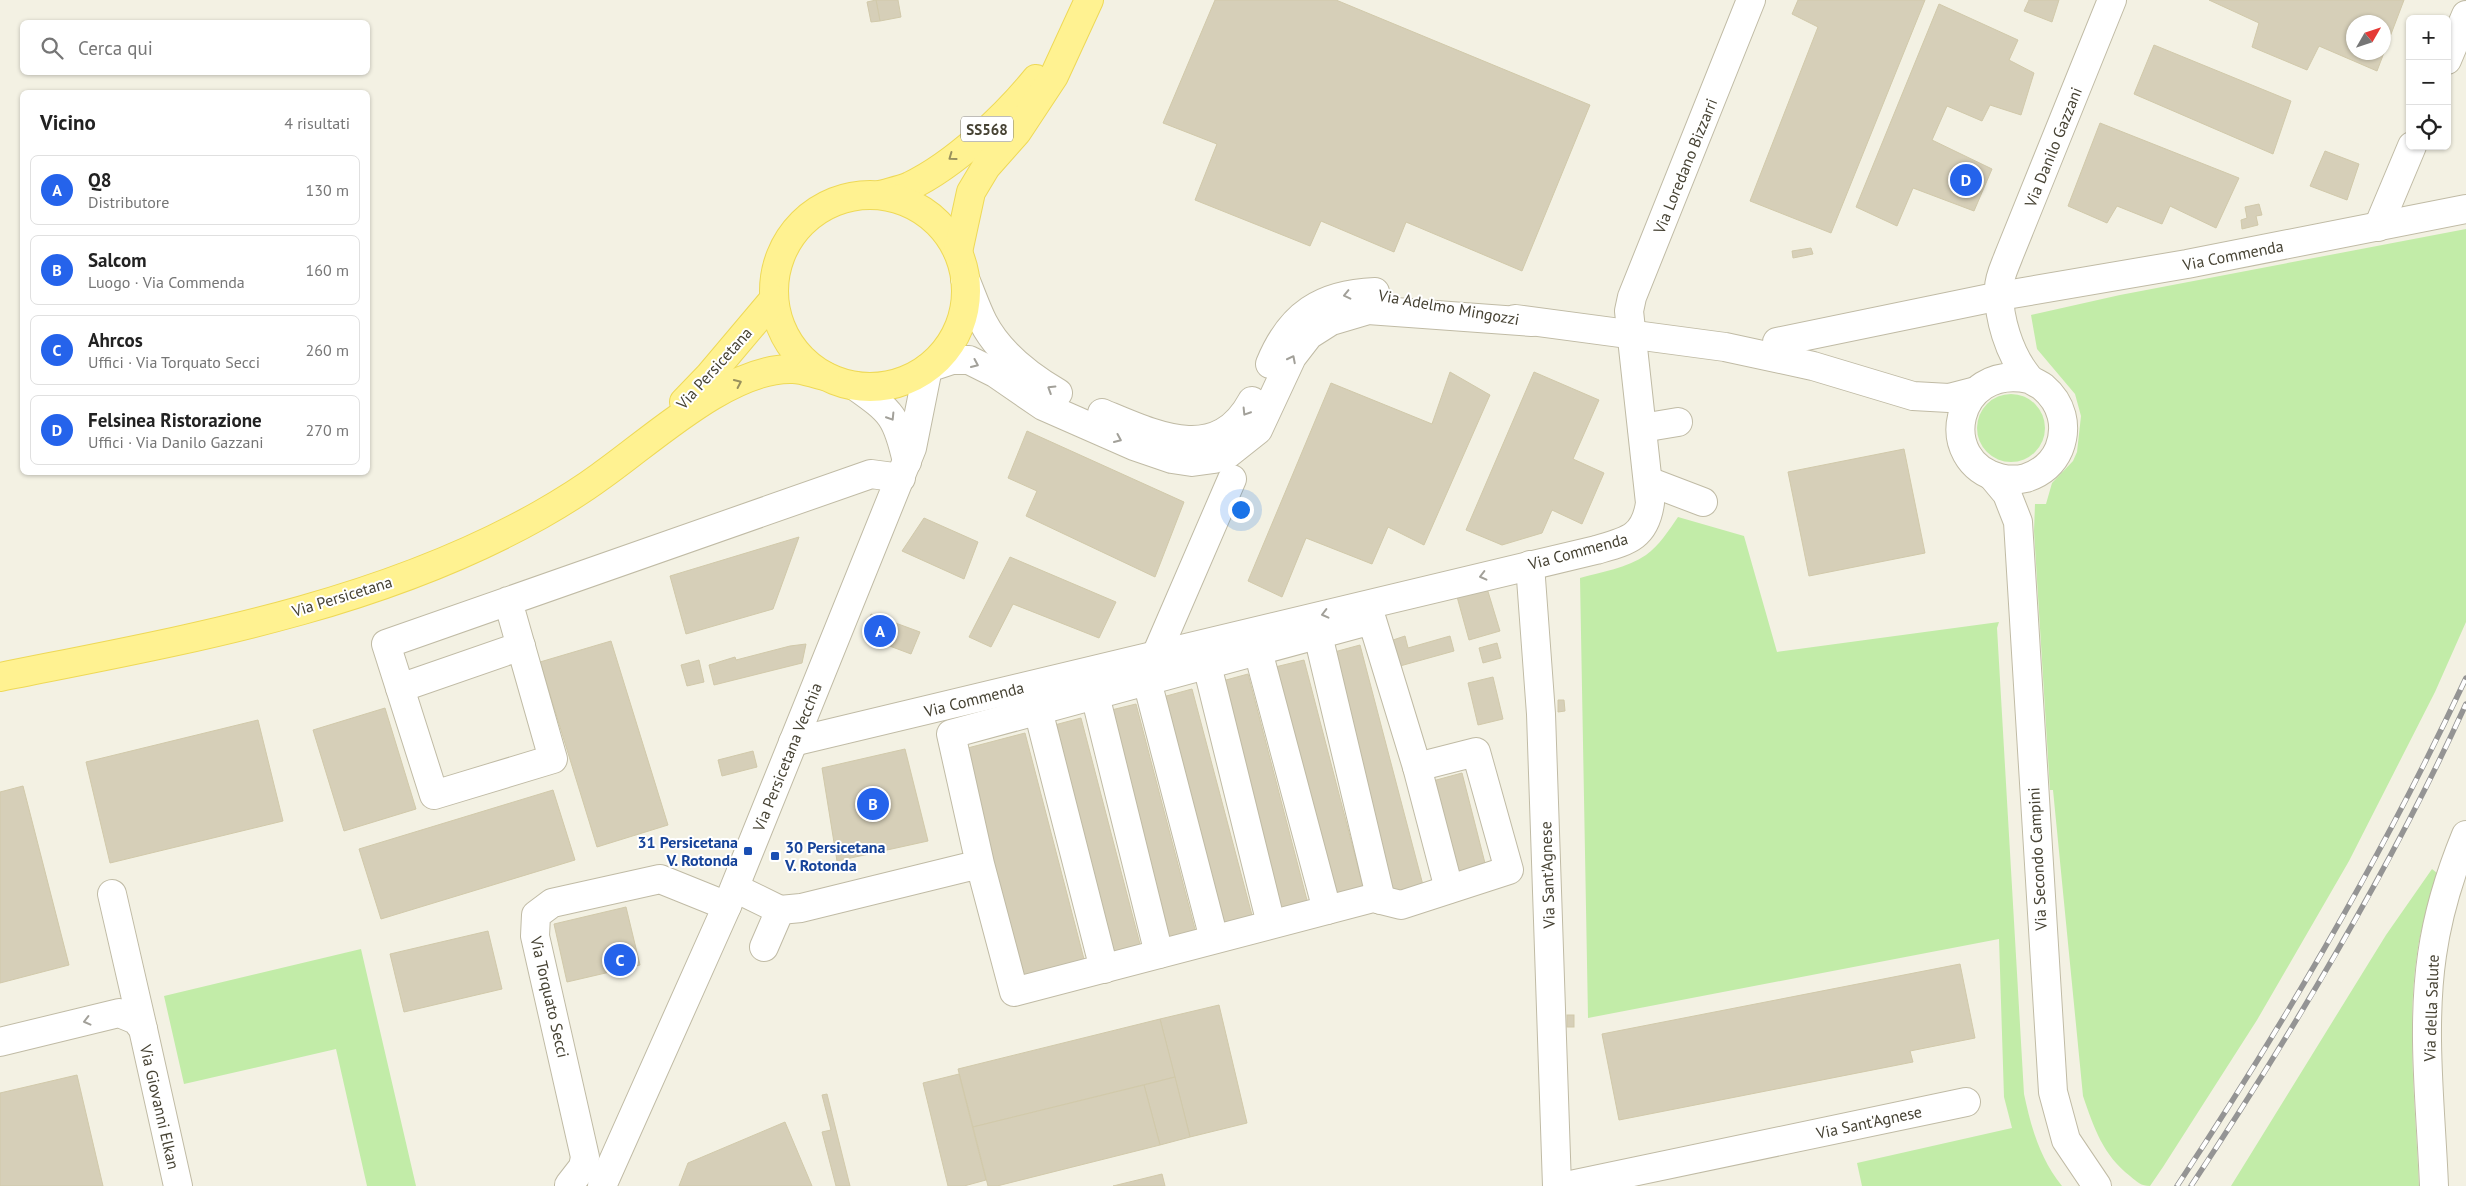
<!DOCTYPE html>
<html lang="it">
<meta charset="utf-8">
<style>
:root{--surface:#fff;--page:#f6f6f6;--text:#222;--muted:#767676;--line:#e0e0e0;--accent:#2563eb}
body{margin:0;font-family:"PT Sans",sans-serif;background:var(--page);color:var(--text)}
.controls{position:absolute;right:15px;top:15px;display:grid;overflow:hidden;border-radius:8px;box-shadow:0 1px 4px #0004}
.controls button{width:45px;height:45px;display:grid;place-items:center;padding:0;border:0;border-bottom:1px solid var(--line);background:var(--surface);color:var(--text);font:25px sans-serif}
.compass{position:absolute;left:2346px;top:15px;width:45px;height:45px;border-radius:50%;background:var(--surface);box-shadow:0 1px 4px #0004;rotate:51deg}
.you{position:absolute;left:1240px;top:509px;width:18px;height:18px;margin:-12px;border:4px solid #fff;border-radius:50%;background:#1a73e8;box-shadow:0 0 0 8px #1a73e833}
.badge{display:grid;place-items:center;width:32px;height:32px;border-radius:50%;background:var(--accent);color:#fff;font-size:16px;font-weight:700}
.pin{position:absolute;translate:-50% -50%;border:2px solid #fff;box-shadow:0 1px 5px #0006}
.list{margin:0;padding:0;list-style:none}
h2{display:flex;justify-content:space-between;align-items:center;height:65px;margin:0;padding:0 20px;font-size:21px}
h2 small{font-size:16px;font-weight:400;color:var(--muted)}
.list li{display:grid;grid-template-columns:32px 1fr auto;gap:15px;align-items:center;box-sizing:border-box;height:70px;margin:0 10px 10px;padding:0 10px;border:1px solid var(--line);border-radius:8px}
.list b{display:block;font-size:19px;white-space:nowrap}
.list p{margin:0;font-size:16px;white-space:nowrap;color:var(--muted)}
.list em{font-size:16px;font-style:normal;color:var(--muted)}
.icon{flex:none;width:28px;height:28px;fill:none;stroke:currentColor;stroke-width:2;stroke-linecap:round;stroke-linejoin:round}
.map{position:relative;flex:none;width:2466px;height:1186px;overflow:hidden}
.search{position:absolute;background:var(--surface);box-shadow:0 1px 4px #0004;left:20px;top:20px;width:350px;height:55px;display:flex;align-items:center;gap:12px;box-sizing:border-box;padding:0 18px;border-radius:8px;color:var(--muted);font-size:19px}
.panel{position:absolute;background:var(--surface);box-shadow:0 1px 4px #0004;left:20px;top:90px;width:350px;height:385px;border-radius:8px}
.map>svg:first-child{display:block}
.green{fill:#c2eca8}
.building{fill:#d6cfb8;stroke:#d1c9aa;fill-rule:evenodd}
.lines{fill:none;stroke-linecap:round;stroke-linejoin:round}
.minor-casing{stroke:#c0bba5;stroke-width:30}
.major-casing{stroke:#eed957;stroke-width:30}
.minor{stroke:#fff;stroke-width:28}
.major{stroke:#fff291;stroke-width:28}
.rail-casing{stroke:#949494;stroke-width:5.5}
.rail{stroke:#fff;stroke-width:4;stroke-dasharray:11;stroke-linecap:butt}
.oneway{stroke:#99915d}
.oneway2{stroke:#a2a099}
.transit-dot{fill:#1a4fb4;stroke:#fff;stroke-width:2}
.labels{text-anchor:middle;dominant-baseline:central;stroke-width:4;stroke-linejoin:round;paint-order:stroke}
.shield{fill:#fff;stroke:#7e7b70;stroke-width:1}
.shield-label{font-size:15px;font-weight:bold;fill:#464233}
.street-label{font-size:16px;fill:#464233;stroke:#fff}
.transit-label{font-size:16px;font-weight:bold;fill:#164399;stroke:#fff;text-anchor:end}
</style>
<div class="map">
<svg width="2466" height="1186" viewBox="0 0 2466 1186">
<rect width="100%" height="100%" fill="#f3f1e3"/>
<g class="green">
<path d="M2466,229V622L2435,692L2349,861L2257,1020L2163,1167L2150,1186C2141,1186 2137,1182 2130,1176C2103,1155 2094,1128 2083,1096L2053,790H2050L2034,531L2035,504H2046L2052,483L2073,461L2077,452L2081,416L2075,394L2037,349L2031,315L2120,295Z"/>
<circle cx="2011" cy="428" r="34"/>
<path d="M1678,517L1744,536L1777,652L1999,622L1997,628L2024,1094C2031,1127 2040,1159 2062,1186H1862L1857,1163L2012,1128L2004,1097L1999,939L1588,1018L1580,578C1601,572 1627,568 1646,555C1659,546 1669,530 1678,517Z"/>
<path d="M2432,869L2437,873C2429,899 2421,927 2417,954C2406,1028 2416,1111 2419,1186H2231L2386,935Z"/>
<polygon points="361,949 416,1186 367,1186 336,1049 184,1084 164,996"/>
</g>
<g class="building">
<polygon points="876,0 898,0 901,17 880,21"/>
<polygon points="876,0 880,21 871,22 867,2"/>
<polygon points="1215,0 1336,0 1590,105 1522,271 1406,222 1394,252 1321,221 1310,246 1195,200 1217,144 1163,123"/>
<polygon points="1798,0 1925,0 1831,233 1750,201 1818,27 1792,14"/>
<polygon points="2029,0 2059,0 2052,22 2024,11"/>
<path d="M2209,0H2404L2377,71L2319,46L2307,70L2252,47L2259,23ZM2354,22H2384V52H2354Z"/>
<polygon points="1939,4 2018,40 2009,60 2034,73 2021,115 1990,105 1982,121 1947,106 1932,140 1992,169 1974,211 1913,188 1897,226 1856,207"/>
<polygon points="2154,45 2291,101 2273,154 2134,94"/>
<polygon points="2100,123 2239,178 2216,228 2170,206 2162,224 2117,206 2107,223 2068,206"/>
<polygon points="2325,151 2359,164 2347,200 2310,186"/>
<polygon points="2259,204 2262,215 2256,216 2258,225 2242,229 2241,220 2247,218 2245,207"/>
<polygon points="1811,248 1813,254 1793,258 1792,251"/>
<polygon points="1450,372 1490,395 1424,545 1388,527 1372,564 1306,538 1282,597 1248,581 1331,383 1432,424"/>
<polygon points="1534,372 1599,400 1573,459 1604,473 1582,524 1552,510 1542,533 1502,545 1466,530"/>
<polygon points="1027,431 1184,502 1155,577 1026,516 1037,491 1008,478"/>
<polygon points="1904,449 1925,553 1809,576 1788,472"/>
<polygon points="924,518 978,542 964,579 902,551"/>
<polygon points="799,537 773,609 686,634 670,576"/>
<polygon points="1010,557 1116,602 1099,638 1013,604 991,647 969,637"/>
<polygon points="1486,585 1500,631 1469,640 1456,593"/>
<polygon points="871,614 920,632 911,654 863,636"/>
<polygon points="1405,636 1408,648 1450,636 1454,651 1400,666 1393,640"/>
<polygon points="611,641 668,825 597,847 540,662"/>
<polygon points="1497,643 1501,658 1483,663 1479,648"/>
<polygon points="806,644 802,663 714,685 709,665 735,657 736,660 790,646"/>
<polygon points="1360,645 1424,889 1391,898 1327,654"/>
<polygon points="699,660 704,682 687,686 681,665"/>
<polygon points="1304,660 1364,890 1331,898 1271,668"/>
<polygon points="1248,674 1308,904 1275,913 1215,683"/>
<polygon points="1493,677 1503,719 1478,725 1468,683"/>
<polygon points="1192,689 1253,919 1220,927 1159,698"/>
<polygon points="1558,700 1564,700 1565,711 1558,712"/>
<polygon points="1136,704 1196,933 1164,942 1103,712"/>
<polygon points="385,708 416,809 344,831 313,730"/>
<polygon points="1081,718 1141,948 1108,957 1047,727"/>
<polygon points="258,720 283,821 110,863 86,762"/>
<polygon points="1025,733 1085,963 1020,980 960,750"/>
<polygon points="905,749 928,841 837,861 822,768"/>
<polygon points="753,751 757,767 722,776 718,760"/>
<polygon points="1462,773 1488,875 1456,884 1429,782"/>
<polygon points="23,786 69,965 0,983 0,792"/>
<polygon points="553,790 575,860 381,919 359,849"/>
<polygon points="626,907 640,965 567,982 554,924"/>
<polygon points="488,931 502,989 404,1012 390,954"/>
<polygon points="1960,964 1975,1038 1910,1051 1913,1062 1619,1120 1602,1034"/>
<polygon points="1219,1005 1247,1123 1190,1137 1160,1019"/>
<rect x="1567" y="1015" width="7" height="12"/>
<polygon points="1160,1019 1175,1077 973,1127 958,1069"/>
<polygon points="959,1074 986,1180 964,1186 948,1186 923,1083"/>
<polygon points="77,1075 103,1186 0,1186 0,1093"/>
<polygon points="1175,1077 1190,1137 1160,1145 1144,1085"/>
<polygon points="1144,1085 1160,1145 997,1186 988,1186 973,1127"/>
<polygon points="827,1094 850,1186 836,1186 822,1132 831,1130 822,1095"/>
<polygon points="785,1122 812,1186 679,1186 688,1163"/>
<polygon points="1162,1174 1165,1186 1113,1186"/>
</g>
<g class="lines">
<defs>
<g id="minor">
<polyline points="2447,60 2466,15"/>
<polyline points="2378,227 2412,146"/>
<path d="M965,279C971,293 976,308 983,322C999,353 1029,376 1058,393"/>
<polyline points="1515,319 1725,347 1813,366 1913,396 1949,398 1976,391"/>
<polyline points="1777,342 2000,296 2187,264 2466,209"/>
<path d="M1270,364C1290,315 1321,294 1375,292"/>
<path d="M2029,379C1954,363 1935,462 2000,478C2008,480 2018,480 2026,478C2041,473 2053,463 2059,449C2068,426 2062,403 2043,387C2038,383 2032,382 2028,377C2009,354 1998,317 1999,288C1999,277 2005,266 2009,255L2112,0"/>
<path d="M855,386C892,412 897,417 907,462"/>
<path d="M1102,413C1155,435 1217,466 1252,401"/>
<polyline points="1642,428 1678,422"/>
<polyline points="1992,476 2007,494 2018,522 2053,1092 2066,1140 2097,1186"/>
<polyline points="1648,481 1703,502"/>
<polyline points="1530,565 1541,714 1557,1186"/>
<polyline points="508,601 553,759 434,795 386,644 871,474 901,478"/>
<polyline points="1318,635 1381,900"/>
<polyline points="1258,651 1327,910"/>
<polyline points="1156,655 1232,479"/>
<polyline points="1207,665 1271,924"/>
<polyline points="1147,681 1214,939"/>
<polyline points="400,688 521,646"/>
<polyline points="1095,695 1159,954"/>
<polyline points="1038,710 1104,969"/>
<path d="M793,742L1596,550C1627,541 1645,538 1650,503L1629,311L1632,297L1751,0"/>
<polyline points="1417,767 1449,889"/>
<polyline points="735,888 780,910 764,947"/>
<polyline points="112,894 143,1029"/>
<polyline points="780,910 801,908 980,864 1014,992 1373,898 1401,905 1509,870 1476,752 1417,767 1372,620 951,734 980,864"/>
<polyline points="0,1042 119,1013 136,1020 143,1029 178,1186"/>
<polyline points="569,1185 583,1167 585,1157 535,936 536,915 552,903 660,879 727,906"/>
<polyline points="602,1186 727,906 912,448 928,368 952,360 969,360 995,373 1043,406 1134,446 1172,459 1192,462 1214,459 1229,453 1258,430 1292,357 1309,335 1331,321 1368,310 1532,322"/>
<polyline points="1566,1186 1966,1102"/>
<path d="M2434,1186C2431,1110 2421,1030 2432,955C2438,913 2450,874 2466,835"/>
</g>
<g id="major">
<path d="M880,195C890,192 901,190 910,186C954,165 1005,117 1036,79"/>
<circle cx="870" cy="291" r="96"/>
<polyline points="958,252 971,192 986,167 1017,132 1054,76 1089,0"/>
<polyline points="684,402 709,376 774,299"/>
<path d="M0,677C184,640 375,608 540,515C561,503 582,490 601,476C651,441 727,369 790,369C801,368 814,374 825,376"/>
</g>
</defs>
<use href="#minor" class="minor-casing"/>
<use href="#major" class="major-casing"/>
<use href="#minor" class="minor"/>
<use href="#major" class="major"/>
<defs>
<g id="rail">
<path d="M2177,1186C2285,1023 2383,855 2466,678"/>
<path d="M2191,1186C2293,1032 2389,872 2466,704"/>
</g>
</defs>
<use href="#rail" class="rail-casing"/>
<use href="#rail" class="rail"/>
</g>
<defs><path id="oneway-chevron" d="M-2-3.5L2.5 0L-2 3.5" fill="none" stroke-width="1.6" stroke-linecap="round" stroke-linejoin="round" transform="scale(1.25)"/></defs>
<g class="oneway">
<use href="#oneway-chevron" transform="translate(952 157) rotate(144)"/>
<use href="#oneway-chevron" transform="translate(738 383) rotate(-25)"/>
</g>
<g class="oneway2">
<use href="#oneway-chevron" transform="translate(1347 295) rotate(167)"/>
<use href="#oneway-chevron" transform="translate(1292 359) rotate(-63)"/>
<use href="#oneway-chevron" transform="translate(975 364) rotate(24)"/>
<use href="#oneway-chevron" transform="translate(1051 389) rotate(-148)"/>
<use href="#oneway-chevron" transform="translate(1246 412) rotate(122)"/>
<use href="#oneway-chevron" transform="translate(891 417) rotate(58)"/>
<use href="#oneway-chevron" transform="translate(1118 439) rotate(24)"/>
<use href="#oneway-chevron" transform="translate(1483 576) rotate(166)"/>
<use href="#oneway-chevron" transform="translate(1325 614) rotate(166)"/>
<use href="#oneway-chevron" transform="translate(87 1021) rotate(166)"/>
</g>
<g class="transit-dot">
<rect x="743" y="846" width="10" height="10" rx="2.5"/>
<rect x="770" y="851" width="10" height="10" rx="2.5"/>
</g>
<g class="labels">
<rect class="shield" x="961" y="116.5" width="52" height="25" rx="4"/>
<g class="shield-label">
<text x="987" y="129">SS568</text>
</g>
<g class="street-label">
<text transform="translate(2053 147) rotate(-68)">Via Danilo Gazzani</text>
<text transform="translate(1685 166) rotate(-68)">Via Loredano Bizzarri</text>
<text transform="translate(2233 255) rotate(-11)">Via Commenda</text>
<text transform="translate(1449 307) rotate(10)">Via Adelmo Mingozzi</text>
<text transform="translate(714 368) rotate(-48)">Via Persicetana</text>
<text transform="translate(1578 551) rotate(-15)">Via Commenda</text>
<text transform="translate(342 596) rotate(-17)">Via Persicetana</text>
<text transform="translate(974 699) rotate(-14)">Via Commenda</text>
<text transform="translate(787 757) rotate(-68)">Via Persicetana Vecchia</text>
<text transform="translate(2037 859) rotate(-93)">Via Secondo Campini</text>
<text transform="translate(1547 875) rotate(-92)">Via Sant'Agnese</text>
<text transform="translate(550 997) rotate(77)">Via Torquato Secci</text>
<text transform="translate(2431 1008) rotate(-88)">Via della Salute</text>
<text transform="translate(160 1107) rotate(77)">Via Giovanni Elkan</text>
<text transform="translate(1869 1122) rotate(-12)">Via Sant'Agnese</text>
</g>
<g class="transit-label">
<text x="738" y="842">31 Persicetana<tspan x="738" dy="18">V. Rotonda</tspan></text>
<text x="785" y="847" text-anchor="start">30 Persicetana<tspan x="785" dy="18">V. Rotonda</tspan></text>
</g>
</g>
</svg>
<div class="controls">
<button>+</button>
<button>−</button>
<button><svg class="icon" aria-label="locate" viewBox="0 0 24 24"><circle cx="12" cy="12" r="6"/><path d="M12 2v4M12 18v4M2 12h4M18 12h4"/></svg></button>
</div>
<svg class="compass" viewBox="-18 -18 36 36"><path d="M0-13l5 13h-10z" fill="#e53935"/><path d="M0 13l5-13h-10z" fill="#767676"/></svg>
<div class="you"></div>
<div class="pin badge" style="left:880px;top:631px">A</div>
<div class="pin badge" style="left:873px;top:804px">B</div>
<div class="pin badge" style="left:620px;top:960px">C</div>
<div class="pin badge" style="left:1966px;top:180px">D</div>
<div class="search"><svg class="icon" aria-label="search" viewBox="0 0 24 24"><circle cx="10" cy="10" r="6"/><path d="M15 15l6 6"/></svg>Cerca qui</div>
<section class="panel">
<h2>Vicino<small>4 risultati</small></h2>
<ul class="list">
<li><span class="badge">A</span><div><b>Q8</b><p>Distributore</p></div><em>130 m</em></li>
<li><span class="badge">B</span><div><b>Salcom</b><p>Luogo · Via Commenda</p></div><em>160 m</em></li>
<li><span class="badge">C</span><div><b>Ahrcos</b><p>Uffici · Via Torquato Secci</p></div><em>260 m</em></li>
<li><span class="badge">D</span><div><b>Felsinea Ristorazione</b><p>Uffici · Via Danilo Gazzani</p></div><em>270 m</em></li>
</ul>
</section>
</div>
